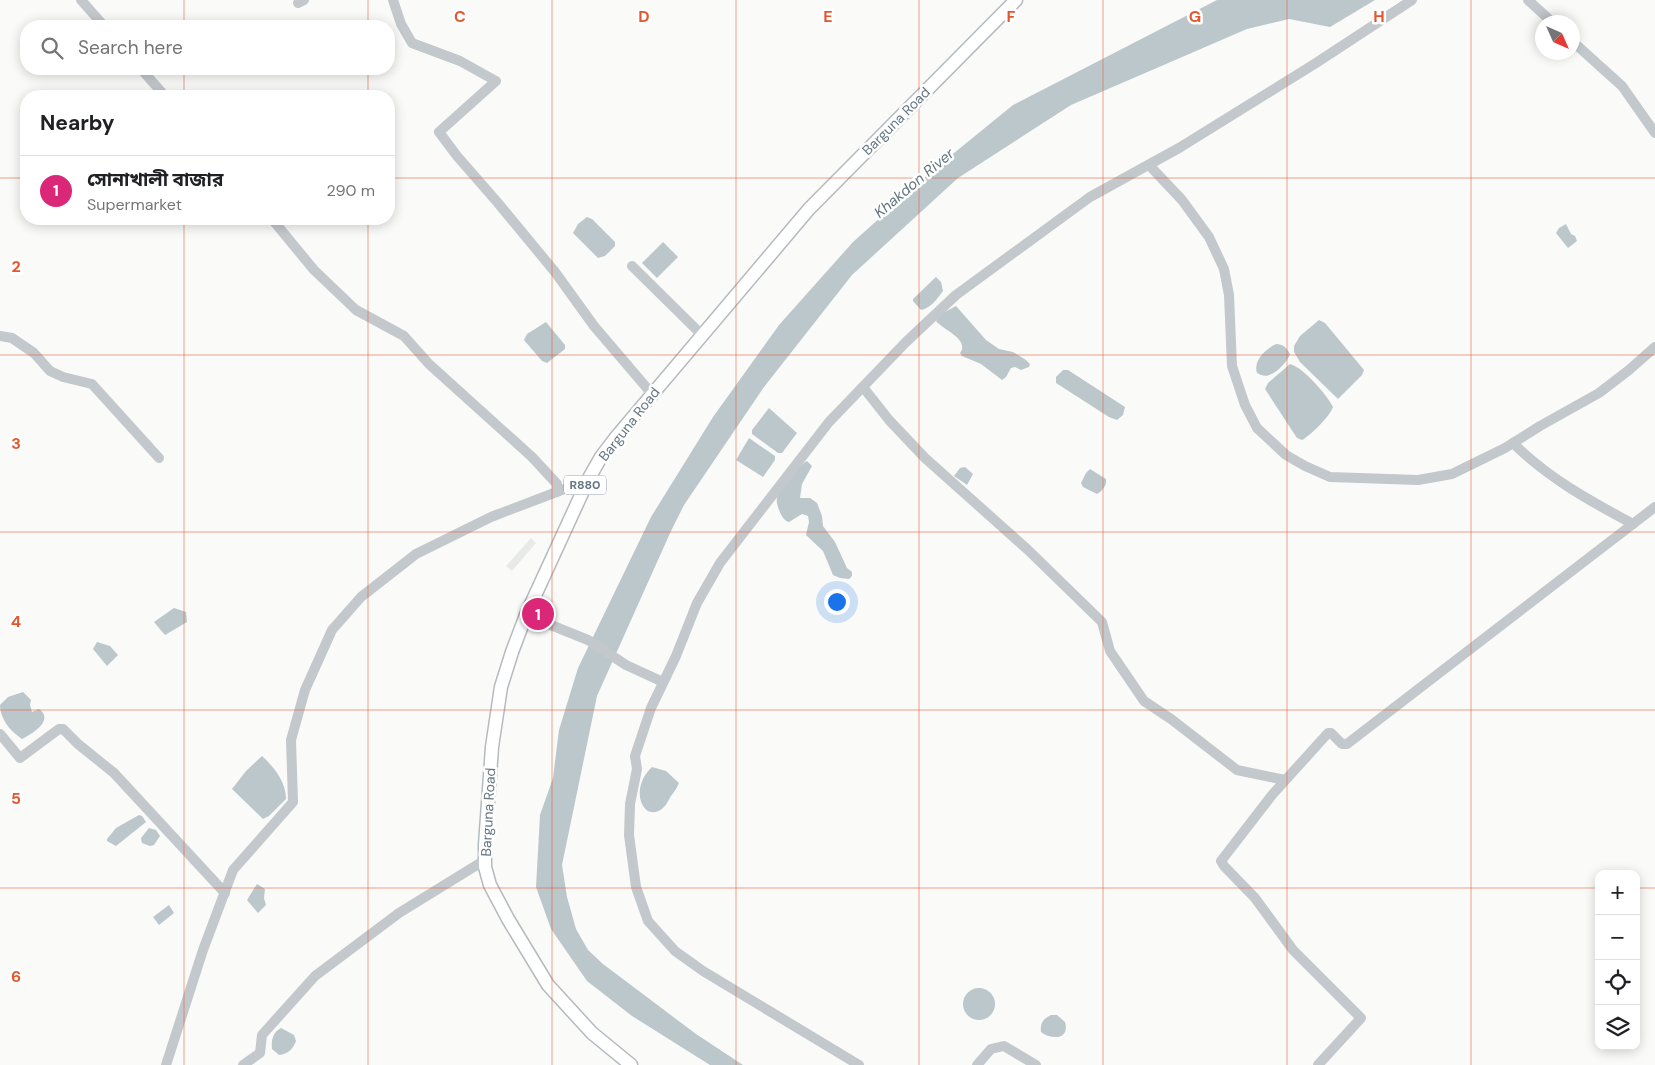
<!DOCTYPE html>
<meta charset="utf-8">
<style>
:root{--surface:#fff;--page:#f6f6f6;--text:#202124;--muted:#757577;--line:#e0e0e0;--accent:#db2777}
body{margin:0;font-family:"DM Sans","Noto Sans Bengali",sans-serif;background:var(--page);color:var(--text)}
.controls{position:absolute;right:15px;bottom:15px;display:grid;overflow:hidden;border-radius:10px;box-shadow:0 2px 12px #0003}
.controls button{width:45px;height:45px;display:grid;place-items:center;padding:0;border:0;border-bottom:1px solid var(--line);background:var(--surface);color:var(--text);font:25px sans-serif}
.compass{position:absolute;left:1535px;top:15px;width:45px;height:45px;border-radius:50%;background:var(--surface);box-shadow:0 2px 12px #0003;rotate:135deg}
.you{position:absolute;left:836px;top:601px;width:18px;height:18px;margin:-12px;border:4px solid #fff;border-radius:50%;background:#1a73e8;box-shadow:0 0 0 8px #1a73e833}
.badge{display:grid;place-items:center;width:32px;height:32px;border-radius:50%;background:var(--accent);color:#fff;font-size:16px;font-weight:700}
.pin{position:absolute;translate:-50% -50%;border:2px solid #fff;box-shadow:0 1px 5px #0006}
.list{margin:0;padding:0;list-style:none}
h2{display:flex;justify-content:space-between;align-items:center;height:65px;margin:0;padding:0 20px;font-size:21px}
h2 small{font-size:16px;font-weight:400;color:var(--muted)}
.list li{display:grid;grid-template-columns:32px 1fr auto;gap:15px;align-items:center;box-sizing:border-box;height:70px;padding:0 20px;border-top:1px solid var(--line)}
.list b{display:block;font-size:19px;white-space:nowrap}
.list p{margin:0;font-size:16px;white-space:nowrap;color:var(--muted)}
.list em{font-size:16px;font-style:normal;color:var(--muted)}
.icon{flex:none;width:28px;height:28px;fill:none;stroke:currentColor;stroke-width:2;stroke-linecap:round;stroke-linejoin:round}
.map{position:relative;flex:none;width:1655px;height:1065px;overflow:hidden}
.search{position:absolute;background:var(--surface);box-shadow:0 2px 12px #0003;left:20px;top:20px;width:375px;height:55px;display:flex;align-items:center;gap:12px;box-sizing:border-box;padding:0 18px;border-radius:20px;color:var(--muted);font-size:19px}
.panel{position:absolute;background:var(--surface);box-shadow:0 2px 12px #0003;left:20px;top:90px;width:375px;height:135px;border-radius:20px}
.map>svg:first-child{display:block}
.built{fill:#e8e9e9}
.water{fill:#bbc7cb}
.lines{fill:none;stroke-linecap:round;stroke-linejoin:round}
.major-casing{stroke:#b5babe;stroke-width:15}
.minor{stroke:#c3c8cc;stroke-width:10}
.major{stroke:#fff;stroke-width:12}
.grid{fill:none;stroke:#e4572e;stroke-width:1;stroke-opacity:0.55}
.labels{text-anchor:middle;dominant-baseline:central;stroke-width:5;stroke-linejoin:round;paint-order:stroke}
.shield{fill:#fff;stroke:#939fa8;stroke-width:1}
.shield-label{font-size:12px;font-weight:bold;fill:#657683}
.street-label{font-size:14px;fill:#657683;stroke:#fff}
.water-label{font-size:15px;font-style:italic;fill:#60757c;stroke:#fff}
.grid-label{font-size:16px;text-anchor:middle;font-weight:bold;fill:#e4572e;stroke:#fff;stroke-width:5;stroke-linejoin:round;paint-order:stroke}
</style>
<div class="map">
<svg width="1655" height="1065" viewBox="0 0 1655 1065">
<rect width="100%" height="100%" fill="#fafaf8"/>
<polygon class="built" points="531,538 536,543 512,571 506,566"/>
<g class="water">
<polygon points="1217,0 1375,0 1330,27 1289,19 1247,29 1071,105 958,178 852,275 764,387 684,505 671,531 597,696 562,865 567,897 576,929 588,950 603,964 696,1034 743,1065 710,1065 632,1016 587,981 551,929 536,887 540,815 553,778 559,730 578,668 651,517 713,417 779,325 853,242 932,171 1013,105"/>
<polygon points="587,217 592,219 615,242 615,246 605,256 598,258 573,233 578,224"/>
<polygon points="1566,224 1571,234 1575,236 1577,241 1568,248 1556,233 1559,228"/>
<polygon points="663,242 678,257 657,278 642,263"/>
<path d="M936,277L941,282L943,291C937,299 931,308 921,310L913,301V299Z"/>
<path d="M956,306L986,340L999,349L1013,352L1026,360L1030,364L1029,367L1021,370L1015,367L1011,368L1006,377L1002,380L981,364L962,356L960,353C970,339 943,330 936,321L943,313Z"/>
<polygon points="1319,320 1325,323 1364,370 1362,375 1338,399 1300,362 1294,352 1294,346 1300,336"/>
<polygon points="546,322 565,345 565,349 547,363 542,361 524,340 527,334"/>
<path d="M1276,344C1283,344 1287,348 1290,354C1288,361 1277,373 1269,375C1265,377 1261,375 1257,373C1253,360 1266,349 1276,344Z"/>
<path d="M1290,364C1304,368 1326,394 1333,407C1330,416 1311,435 1302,440L1297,438L1265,389L1268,383Z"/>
<polygon points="1063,370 1068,370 1125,407 1123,415 1117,420 1109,417 1056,383 1056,377"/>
<polygon points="769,408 797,433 782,453 778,453 752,434 752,430"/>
<polygon points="749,438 775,456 775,460 763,477 736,460"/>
<path d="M807,461L812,466L802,484L800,498H810L817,503L822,516L823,526L835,542L847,568L852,572V576L849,579L840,578L833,575L823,551L806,535L809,522L808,516L802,514L789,522C783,520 782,516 779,510C778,507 776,502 777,498C777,489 799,465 807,461Z"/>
<polygon points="965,467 973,474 967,485 954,476 960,468"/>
<path d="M1090,469L1106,479C1107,486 1102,491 1097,494L1083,487L1081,483L1086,473Z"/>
<polygon points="174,608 186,612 187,622 165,635 154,622"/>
<polygon points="97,642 110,646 118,655 107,666 93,649"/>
<path d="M23,692L31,700L30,705L32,712L39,709C55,720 32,734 22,739C10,731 0,719 0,705L8,697Z"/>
<path d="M262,756C274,767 286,782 286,799L269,816L263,819L232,789L246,771Z"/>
<path d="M652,767L666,771L679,783C677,788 674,792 671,796C669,799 667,804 664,807C645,826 627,790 652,767Z"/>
<polygon points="139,815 142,816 146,822 116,846 107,841 107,839 116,828"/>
<polygon points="149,828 156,830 160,836 154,845 150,846 142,843 141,838"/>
<polygon points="257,884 265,889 264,898 266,905 258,913 247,900"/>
<polygon points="169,905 174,913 159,925 153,917"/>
<circle cx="979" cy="1004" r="16"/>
<path d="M1051,1015H1057L1065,1022C1070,1040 1051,1040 1041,1032C1040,1023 1043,1019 1051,1015Z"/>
<path d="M281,1028L294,1035L296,1041C293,1049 288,1054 279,1055L272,1049C271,1040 273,1032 281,1028Z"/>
</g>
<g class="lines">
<defs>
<polyline id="major" points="631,1065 592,1033 548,985 508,919 490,885 485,867 485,845 492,747 501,687 512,652 526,615 588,480 601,457 617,436 809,209 1016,0"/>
</defs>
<use href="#major" class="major-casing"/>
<g class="minor">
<polyline points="81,0 104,26"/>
<polyline points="393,0 401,24 412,43 460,61 496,81 439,132 457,156 498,203 555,272 594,326 652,394"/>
<polyline points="1528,0 1552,22"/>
<polyline points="298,3 304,0"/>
<polyline points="1572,41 1622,86 1655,133"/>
<polyline points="141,69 165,96"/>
<polyline points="1149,165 1182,200 1209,237 1224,269 1229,295 1232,366 1245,405 1257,428 1286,455 1305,466 1330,477 1418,480 1452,474 1505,448 1540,426 1599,393 1629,370 1655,347"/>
<polyline points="272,219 314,270 356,310 404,336 429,364 532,457 557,484 557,492"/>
<polyline points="632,266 702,335"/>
<polyline points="0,336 12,338 34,353 50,371 63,377 92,384 159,458"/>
<polyline points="863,387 889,420 925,458 1027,549 1102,622 1110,651 1144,701 1171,719 1237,770 1285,780"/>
<path d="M1513,443C1548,478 1590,501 1633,524"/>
<polyline points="526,615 588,640 626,665 663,682"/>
<polyline points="0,734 20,758 59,729 63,729 78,744 114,773 225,893"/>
<polyline points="166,1065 203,950 233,870 293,802 291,740 305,690 332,630 361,597 416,554 491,517 588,480"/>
<polyline points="243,1065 260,1053 262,1035 315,976 399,913 485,860"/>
<polyline points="859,1065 703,971 675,951 648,921 636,887 629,835 630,804 637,769 635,756 651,708 676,656 697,603 720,563 829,422 906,342 956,295 1090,197 1179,148 1316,63 1412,0"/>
<polyline points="977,1065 991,1049 1004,1046 1036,1065"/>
<polyline points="1318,1065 1361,1018 1293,950 1255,898 1224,866 1221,861 1272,795 1328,733 1331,733 1342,744 1347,744 1655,507"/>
</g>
<use href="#major" class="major"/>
</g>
<path class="grid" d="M184,0V26M368,0V26M552,0V1065M736,0V1065M919,0V1065M1103,0V1065M1287,0V1065M1471,0V1065M184,69V96M368,69V96M0,178H26M389,178H1655M184,219V1065M368,219V1065M0,355H1655M0,532H1655M0,710H1655M0,888H1599M1636,888H1655"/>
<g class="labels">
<rect class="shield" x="564" y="475.5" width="42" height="19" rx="4"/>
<g class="shield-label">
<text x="585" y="485">R880</text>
</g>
<g class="street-label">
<text transform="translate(896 121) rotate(-45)">Barguna Road</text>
<text transform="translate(629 424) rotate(-52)">Barguna Road</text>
<text transform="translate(488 812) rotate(-87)">Barguna Road</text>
</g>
<g class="water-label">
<text transform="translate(914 183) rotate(-40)">Khakdon River</text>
</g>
</g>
<g class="grid-label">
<text x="460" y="22">C</text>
<text x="644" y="22">D</text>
<text x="828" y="22">E</text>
<text x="1011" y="22">F</text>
<text x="1195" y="22">G</text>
<text x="1379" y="22">H</text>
<text x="16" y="272">2</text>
<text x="16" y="449">3</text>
<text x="16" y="627">4</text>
<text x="16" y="804">5</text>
<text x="16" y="982">6</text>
</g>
</svg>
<div class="controls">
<button>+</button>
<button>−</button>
<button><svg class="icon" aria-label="locate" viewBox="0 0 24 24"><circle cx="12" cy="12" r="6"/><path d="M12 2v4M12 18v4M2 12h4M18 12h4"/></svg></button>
<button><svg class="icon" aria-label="layers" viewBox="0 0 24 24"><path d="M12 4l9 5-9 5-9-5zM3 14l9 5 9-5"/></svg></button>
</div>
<svg class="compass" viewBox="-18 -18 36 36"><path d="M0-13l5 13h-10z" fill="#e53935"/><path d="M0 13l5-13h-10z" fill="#757577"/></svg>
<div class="you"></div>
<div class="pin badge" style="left:538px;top:614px">1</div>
<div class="search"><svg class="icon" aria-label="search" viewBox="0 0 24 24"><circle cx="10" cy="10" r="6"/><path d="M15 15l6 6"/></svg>Search here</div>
<section class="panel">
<h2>Nearby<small></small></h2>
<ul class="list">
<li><span class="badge">1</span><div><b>সোনাখালী বাজার</b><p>Supermarket</p></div><em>290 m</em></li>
</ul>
</section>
</div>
